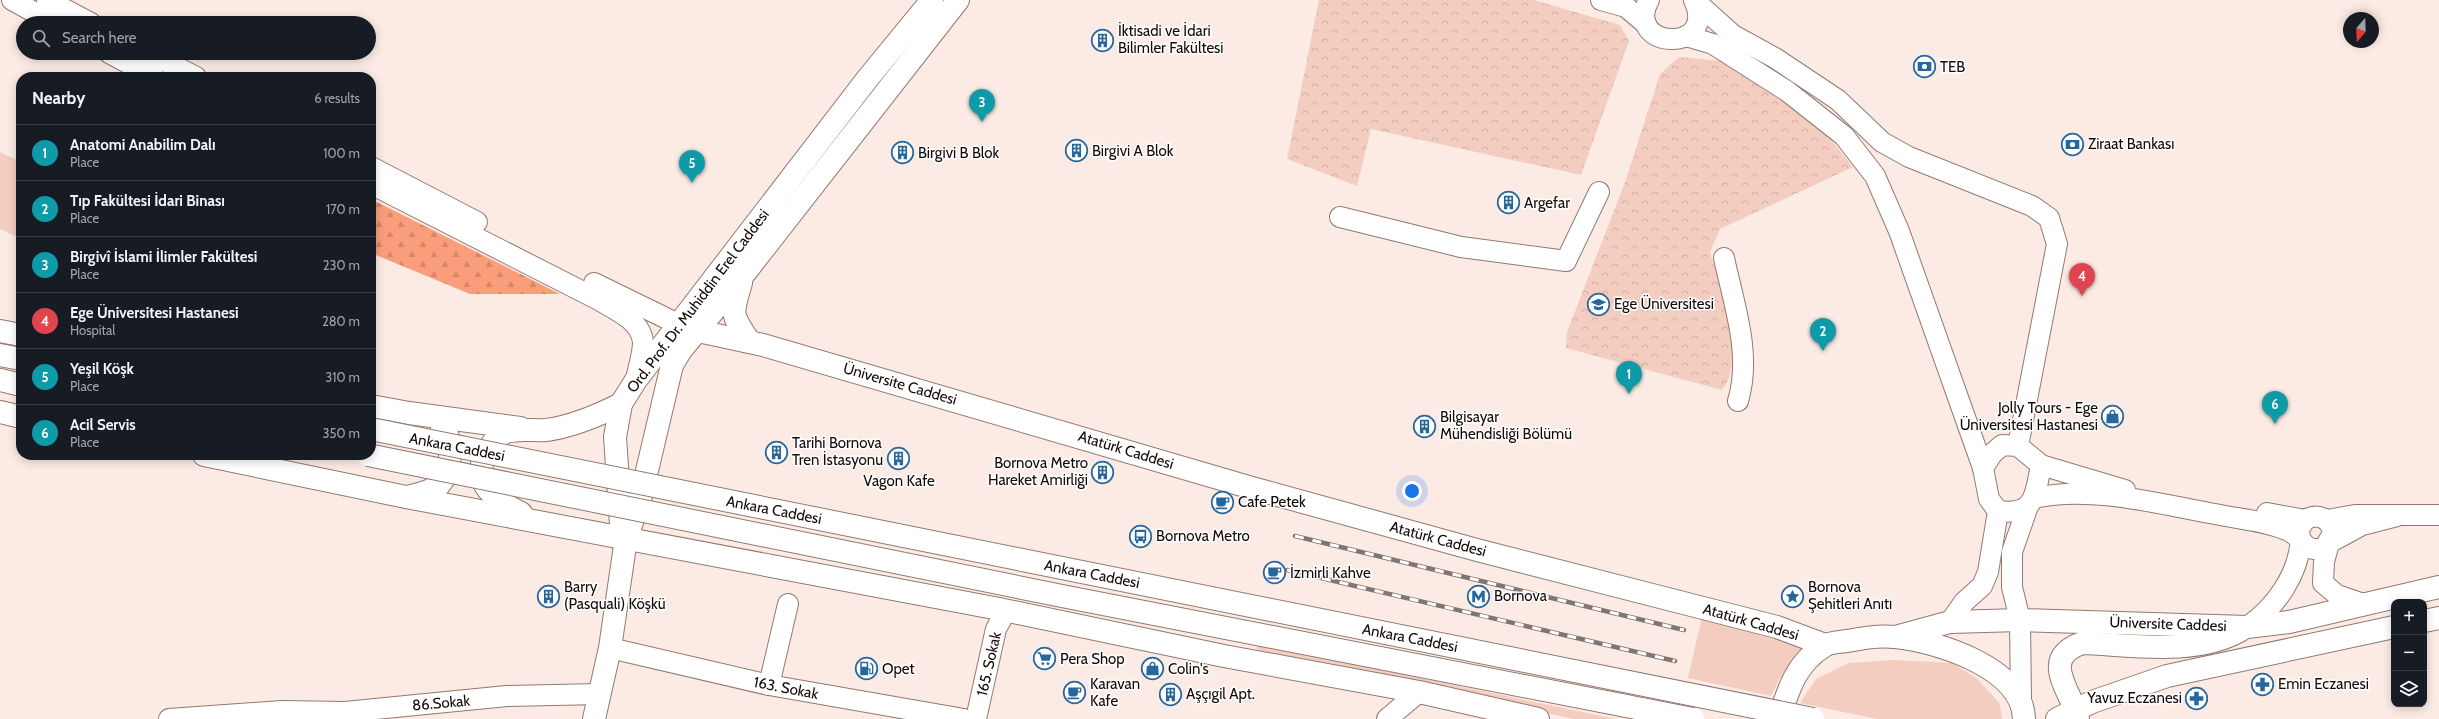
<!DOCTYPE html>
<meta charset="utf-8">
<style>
:root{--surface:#171b24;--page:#20242c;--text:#f1f3f6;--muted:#9ea1a6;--line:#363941;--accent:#97b4ce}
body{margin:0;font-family:Cabin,sans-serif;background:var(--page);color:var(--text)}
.controls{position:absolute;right:12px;bottom:12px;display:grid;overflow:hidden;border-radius:8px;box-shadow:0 2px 10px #0003}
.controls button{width:36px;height:36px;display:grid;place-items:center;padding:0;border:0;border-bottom:1px solid var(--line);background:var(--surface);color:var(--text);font:20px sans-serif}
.compass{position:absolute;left:2343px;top:12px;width:36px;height:36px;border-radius:50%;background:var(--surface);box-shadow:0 2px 10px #0003;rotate:199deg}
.you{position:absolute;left:1412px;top:491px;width:14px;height:14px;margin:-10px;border:3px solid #fff;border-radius:50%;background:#1a73e8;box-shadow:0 0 0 6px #1a73e833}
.badge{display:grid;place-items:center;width:26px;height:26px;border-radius:50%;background:var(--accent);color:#fff;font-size:13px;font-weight:700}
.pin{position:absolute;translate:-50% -33px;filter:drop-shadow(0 1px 2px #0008)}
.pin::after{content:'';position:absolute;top:21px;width:14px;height:12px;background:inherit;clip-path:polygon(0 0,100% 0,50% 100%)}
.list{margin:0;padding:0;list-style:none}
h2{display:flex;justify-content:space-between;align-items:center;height:52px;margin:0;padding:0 16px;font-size:17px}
h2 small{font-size:13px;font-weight:400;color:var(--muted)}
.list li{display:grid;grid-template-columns:26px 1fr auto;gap:12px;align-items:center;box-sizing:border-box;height:56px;padding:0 16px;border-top:1px solid var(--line)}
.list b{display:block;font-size:15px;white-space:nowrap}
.list p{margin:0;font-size:13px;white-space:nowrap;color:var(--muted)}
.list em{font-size:13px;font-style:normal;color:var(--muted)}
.icon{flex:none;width:22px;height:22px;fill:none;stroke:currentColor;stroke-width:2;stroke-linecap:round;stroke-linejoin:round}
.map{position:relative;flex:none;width:2439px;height:719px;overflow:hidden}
.search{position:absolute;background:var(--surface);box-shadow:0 2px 10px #0003;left:16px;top:16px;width:360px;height:44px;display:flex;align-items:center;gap:10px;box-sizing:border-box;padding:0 14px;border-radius:22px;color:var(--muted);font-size:15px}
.panel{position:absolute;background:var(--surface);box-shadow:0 2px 10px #0003;left:16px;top:72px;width:360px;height:388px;border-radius:16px}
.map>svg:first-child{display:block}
.grass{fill:#f3cec0}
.forest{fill:url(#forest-firs)}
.park{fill:url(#park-crowns)}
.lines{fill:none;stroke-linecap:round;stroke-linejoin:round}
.minor-casing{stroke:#927970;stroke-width:22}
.major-casing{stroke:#927970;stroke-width:24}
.highway-casing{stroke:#927970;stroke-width:24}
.minor{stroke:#fff;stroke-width:20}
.major{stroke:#fff;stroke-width:22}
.highway{stroke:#fff;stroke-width:22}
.rail-casing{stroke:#827571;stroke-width:4.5}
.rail{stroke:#fff;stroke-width:3;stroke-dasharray:9;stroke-linecap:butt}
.highway-bridge-casing{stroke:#927970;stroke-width:24;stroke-linecap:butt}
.highway-bridge{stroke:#fff;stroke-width:22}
.labels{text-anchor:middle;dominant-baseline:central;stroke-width:3;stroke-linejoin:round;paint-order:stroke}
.poi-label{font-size:15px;fill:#130a07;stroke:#fff;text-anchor:start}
.street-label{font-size:15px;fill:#130a07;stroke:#fff}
</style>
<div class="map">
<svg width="2439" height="719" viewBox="0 0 2439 719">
<defs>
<pattern id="forest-firs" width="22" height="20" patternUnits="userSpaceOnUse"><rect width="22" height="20" fill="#fa9d7b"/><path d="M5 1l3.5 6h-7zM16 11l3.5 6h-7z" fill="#d58669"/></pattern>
<pattern id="park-crowns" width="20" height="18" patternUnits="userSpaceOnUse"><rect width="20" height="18" fill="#f3cec0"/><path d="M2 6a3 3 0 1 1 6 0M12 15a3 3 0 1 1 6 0" fill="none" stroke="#cfb0a4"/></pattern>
</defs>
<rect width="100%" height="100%" fill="#fcebe5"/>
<g class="grass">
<polygon points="0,152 21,162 21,239 0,229"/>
<polygon points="1702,617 1802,647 1781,676 1771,696 1688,678"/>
<polygon points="1258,644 1616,719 1574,719 1256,652"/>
<polygon points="1894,660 1952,663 1976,678 1992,695 2000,704 2002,719 1877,719 1800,703 1816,679 1848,663"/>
</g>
<polygon class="forest" points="371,199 560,294 470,294 371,253"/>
<g class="park">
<polygon points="1319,0 1534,0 1620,25 1629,41 1581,175 1371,129 1357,186 1287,159"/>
<path d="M1679,57L1722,61L1817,123L1853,167L1720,229L1710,252C1720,286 1747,361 1722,390L1566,348L1567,332L1624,185L1660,74Z"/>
</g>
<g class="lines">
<defs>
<g id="minor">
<polyline points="12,0 54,23"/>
<polyline points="47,0 91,23"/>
<polyline points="1601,0 1626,7 1646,24"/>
<path d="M1649,0C1622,49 1719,55 1694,0"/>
<polyline points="1694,0 1733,35 1775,58 1838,100 1882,142 1909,157 2032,206 2049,218 2057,244 2018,446"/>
<polyline points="1686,36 1713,44 1787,91 1844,136 1875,176 1899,231 1983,468"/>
<polyline points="109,53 154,77"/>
<polyline points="149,53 196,77"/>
<polyline points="371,167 477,222"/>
<path d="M371,184L597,299C613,309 642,320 643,343C643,354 638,368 636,380"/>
<polyline points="1340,217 1461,247 1566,261 1599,192"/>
<path d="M1724,258C1734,305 1752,354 1738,401"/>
<polyline points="594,283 680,325"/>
<polyline points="2041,465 2125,490"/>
<path d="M2034,498C2090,485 2159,504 2215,514C2239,519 2267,521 2289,531C2293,533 2297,537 2301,540C2298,575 2276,607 2247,627"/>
<path d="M2267,513L2305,520C2318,512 2331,519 2333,533L2325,547C2311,553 2299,545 2299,529L2305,520"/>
<polyline points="2327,520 2355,515 2439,515"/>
<polyline points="2363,604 2337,595 2323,583 2324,562 2329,543 2362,525 2397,516"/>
<path d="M1950,622L1964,602L1982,586L1988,572L1998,511L1989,499L1983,468L1992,454L2002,445L2018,446L2041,465C2035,495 2036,516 1998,511"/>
<polyline points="610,648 769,685 964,719"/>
<polyline points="769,685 788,604"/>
<polyline points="2021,701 2020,620 2012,587 2012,552 2028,506"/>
<polyline points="169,719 282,711"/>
<polyline points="282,719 282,711 345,712 507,696 600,694"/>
<polyline points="976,719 996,629 1006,611"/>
<polyline points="1387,719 1419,692"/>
</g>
<g id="major">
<path d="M741,283C732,314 730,313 749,341"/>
<polyline points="680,325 698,331 763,345 1252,488 1477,550 1777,627 1825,645"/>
<polyline points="0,331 21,335"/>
<polyline points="371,406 409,413 520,428"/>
<polyline points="0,412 21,417"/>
<polyline points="204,455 406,497 994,608 1224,656 1419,692 1538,719"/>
<path d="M407,497C418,494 432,492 440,484C451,471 455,440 442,428"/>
<path d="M521,513C496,502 469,481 487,452C492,444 497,436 506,432C519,428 532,431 546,430C571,427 599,415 621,404"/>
<polyline points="621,525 615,437 621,404 636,380 868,78 932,0"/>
<polyline points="2424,621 2439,618"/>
<polyline points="1895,637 1950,622 2020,620 2247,627 2289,622 2439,587"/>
<polyline points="594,719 610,648 626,539 641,496 672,365 681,350 744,274 958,0"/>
<path d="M1779,719C1788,690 1796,663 1824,646C1830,642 1840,642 1847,641C1862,638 1880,635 1895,637C1937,641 2023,668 2024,719"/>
<polyline points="2057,719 2092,702 2167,676 2394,627"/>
<path d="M2078,719C2072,691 2038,659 2082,643C2133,645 2196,656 2241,630"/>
</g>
<g id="highway">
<polyline points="0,355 21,359"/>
<polyline points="0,380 21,385"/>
</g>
</defs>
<use href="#minor" class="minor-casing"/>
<use href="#major" class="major-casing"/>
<use href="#highway" class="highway-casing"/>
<use href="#minor" class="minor"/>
<use href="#major" class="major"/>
<use href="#highway" class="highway"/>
<defs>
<g id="rail">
<polyline points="1295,536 1684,630"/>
<polyline points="1287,570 1675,661"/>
</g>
</defs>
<use href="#rail" class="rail-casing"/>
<use href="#rail" class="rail"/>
<defs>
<g id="highway-bridge">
<polyline points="371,429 1813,719"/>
<polyline points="368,455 1062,596 1693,719"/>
</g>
</defs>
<use href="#highway-bridge" class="highway-bridge-casing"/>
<use href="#highway-bridge" class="highway-bridge"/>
</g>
<defs>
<symbol id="building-ring" viewBox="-11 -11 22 22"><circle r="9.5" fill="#fff" stroke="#28679d" stroke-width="1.5"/><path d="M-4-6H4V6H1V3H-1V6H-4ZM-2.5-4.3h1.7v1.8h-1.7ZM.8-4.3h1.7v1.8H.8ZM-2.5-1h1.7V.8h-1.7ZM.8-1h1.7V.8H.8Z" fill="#28679d"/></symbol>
<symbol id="bank-ring" viewBox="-11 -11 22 22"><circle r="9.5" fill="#fff" stroke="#28679d" stroke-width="1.5"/><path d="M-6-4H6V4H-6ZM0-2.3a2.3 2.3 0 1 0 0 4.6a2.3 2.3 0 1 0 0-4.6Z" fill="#28679d"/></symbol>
<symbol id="university-ring" viewBox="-11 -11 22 22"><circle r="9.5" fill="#fff" stroke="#28679d" stroke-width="1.5"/><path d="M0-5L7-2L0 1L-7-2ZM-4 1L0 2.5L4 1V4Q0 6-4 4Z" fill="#28679d"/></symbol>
<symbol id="shop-ring" viewBox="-11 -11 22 22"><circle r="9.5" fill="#fff" stroke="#28679d" stroke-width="1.5"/><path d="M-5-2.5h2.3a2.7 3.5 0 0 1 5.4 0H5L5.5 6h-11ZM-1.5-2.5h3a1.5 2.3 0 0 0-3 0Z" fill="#28679d"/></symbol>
<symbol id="cafe-ring" viewBox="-11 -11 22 22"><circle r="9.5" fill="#fff" stroke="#28679d" stroke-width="1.5"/><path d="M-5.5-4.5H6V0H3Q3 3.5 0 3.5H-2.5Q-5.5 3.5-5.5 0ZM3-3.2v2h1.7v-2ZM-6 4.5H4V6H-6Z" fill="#28679d"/></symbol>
<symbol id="bus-ring" viewBox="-11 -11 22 22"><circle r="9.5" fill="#fff" stroke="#28679d" stroke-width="1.5"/><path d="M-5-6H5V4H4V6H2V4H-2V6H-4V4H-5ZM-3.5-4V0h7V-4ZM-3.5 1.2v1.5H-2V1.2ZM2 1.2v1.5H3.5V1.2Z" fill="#28679d"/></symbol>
<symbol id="metro-ring" viewBox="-11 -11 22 22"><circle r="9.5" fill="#fff" stroke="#28679d" stroke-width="1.5"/><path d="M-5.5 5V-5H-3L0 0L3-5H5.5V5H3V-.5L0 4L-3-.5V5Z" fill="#28679d"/></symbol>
<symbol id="sight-ring" viewBox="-11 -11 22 22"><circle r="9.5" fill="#fff" stroke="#28679d" stroke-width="1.5"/><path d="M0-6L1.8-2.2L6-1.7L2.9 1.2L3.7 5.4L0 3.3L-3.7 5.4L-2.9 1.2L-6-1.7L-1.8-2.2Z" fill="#28679d"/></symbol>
<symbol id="supermarket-ring" viewBox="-11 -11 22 22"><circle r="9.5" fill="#fff" stroke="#28679d" stroke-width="1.5"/><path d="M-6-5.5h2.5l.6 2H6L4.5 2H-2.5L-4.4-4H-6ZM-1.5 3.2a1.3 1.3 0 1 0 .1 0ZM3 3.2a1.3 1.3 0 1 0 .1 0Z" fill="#28679d"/></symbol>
<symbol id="fuel-ring" viewBox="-11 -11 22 22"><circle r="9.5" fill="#fff" stroke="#28679d" stroke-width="1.5"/><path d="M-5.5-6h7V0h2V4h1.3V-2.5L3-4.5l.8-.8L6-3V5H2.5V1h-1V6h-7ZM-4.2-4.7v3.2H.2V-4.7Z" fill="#28679d"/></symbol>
<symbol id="pharmacy-ring" viewBox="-11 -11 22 22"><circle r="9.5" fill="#fff" stroke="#28679d" stroke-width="1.5"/><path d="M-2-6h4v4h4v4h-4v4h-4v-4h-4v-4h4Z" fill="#28679d"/></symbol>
</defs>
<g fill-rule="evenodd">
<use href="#building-ring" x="1090" y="28" width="25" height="25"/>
<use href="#bank-ring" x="1912" y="54" width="25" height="25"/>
<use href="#bank-ring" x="2060" y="132" width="25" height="25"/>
<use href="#building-ring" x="1064" y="138" width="25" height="25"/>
<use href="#building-ring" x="890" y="140" width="25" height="25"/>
<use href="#building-ring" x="1496" y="190" width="25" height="25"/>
<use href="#university-ring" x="1586" y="292" width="25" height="25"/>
<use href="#shop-ring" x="2100" y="404" width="25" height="25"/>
<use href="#building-ring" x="1412" y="414" width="25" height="25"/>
<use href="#building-ring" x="764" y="440" width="25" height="25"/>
<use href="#building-ring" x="886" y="446" width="25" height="25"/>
<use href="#building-ring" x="1090" y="460" width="25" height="25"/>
<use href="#cafe-ring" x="1210" y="490" width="25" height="25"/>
<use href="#bus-ring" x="1128" y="524" width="25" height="25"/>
<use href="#cafe-ring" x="1262" y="560" width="25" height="25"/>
<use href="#building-ring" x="536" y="584" width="25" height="25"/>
<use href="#metro-ring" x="1466" y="584" width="25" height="25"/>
<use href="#sight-ring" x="1780" y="584" width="25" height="25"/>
<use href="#supermarket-ring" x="1032" y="646" width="25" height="25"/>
<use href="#fuel-ring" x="854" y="656" width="25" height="25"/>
<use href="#shop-ring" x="1140" y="656" width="25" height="25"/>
<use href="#pharmacy-ring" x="2250" y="672" width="25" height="25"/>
<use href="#cafe-ring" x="1062" y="680" width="25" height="25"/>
<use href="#building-ring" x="1158" y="682" width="25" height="25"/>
<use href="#pharmacy-ring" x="2184" y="686" width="25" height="25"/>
</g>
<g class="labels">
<g class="poi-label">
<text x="1118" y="31">İktisadi ve İdari<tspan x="1118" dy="17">Bilimler Fakültesi</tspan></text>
<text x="1940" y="67">TEB</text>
<text x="2088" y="144">Ziraat Bankası</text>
<text x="1092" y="151">Birgivi A Blok</text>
<text x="918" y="153">Birgivi B Blok</text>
<text x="1524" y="203">Argefar</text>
<text x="1614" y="304">Ege Üniversitesi</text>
<text x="2098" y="408" text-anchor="end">Jolly Tours - Ege<tspan x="2098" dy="17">Üniversitesi Hastanesi</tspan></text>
<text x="1440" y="417">Bilgisayar<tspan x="1440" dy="17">Mühendisliği Bölümü</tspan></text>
<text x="792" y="443">Tarihi Bornova<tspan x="792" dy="17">Tren İstasyonu</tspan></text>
<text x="1088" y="463" text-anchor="end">Bornova Metro<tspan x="1088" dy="17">Hareket Amirliği</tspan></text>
<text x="899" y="481" text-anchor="middle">Vagon Kafe</text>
<text x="1238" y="502">Cafe Petek</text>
<text x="1156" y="536">Bornova Metro</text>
<text x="1290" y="573">İzmirli Kahve</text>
<text x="564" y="587">Barry<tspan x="564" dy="17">(Pasquali) Köşkü</tspan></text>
<text x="1808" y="587">Bornova<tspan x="1808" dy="17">Şehitleri Anıtı</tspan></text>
<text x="1494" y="596">Bornova</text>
<text x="1060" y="659">Pera Shop</text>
<text x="882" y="669">Opet</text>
<text x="1168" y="669">Colin's</text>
<text x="1090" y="684">Karavan<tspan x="1090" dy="17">Kafe</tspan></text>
<text x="2278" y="684">Emin Eczanesi</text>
<text x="1186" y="694">Aşçıgil Apt.</text>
<text x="2182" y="698" text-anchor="end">Yavuz Eczanesi</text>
</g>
<g class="street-label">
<text transform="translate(698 301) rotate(-53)">Ord. Prof. Dr. Muhiddin Erel Caddesi</text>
<text transform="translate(900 384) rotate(16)">Üniversite Caddesi</text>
<text transform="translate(457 447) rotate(11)">Ankara Caddesi</text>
<text transform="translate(1126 450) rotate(17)">Atatürk Caddesi</text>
<text transform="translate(774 510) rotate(11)">Ankara Caddesi</text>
<text transform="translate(1438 539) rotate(15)">Atatürk Caddesi</text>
<text transform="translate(1092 574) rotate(11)">Ankara Caddesi</text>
<text transform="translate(1751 622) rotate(16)">Atatürk Caddesi</text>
<text transform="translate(2168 624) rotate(2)">Üniversite Caddesi</text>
<text transform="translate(1410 638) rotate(11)">Ankara Caddesi</text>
<text transform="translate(989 664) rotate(-77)">165. Sokak</text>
<text transform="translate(786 688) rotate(11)">163. Sokak</text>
<text transform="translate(441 703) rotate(-5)">86.Sokak</text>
</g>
</g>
</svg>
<div class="controls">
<button>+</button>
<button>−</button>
<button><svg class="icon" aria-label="layers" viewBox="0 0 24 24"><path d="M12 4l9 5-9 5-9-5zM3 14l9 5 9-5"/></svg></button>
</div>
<svg class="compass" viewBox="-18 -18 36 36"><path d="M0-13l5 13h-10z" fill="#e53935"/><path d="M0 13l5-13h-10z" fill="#9ea1a6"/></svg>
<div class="you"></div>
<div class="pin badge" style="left:1629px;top:394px;background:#0f9aa8">1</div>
<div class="pin badge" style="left:1823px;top:351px;background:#0f9aa8">2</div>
<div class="pin badge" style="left:982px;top:122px;background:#0f9aa8">3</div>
<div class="pin badge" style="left:2082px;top:296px;background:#e0444e">4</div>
<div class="pin badge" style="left:692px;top:183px;background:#0f9aa8">5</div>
<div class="pin badge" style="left:2275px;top:424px;background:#0f9aa8">6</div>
<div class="search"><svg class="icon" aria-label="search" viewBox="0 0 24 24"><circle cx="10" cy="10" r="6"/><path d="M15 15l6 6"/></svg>Search here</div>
<section class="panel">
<h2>Nearby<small>6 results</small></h2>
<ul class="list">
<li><span class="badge" style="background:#0f9aa8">1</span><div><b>Anatomi Anabilim Dalı</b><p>Place</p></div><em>100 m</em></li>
<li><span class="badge" style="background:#0f9aa8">2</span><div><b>Tıp Fakültesi İdari Binası</b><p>Place</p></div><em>170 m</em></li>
<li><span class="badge" style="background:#0f9aa8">3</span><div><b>Birgivî İslami İlimler Fakültesi</b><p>Place</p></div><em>230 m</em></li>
<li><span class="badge" style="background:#e0444e">4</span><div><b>Ege Üniversitesi Hastanesi</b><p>Hospital</p></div><em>280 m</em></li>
<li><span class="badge" style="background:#0f9aa8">5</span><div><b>Yeşil Köşk</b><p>Place</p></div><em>310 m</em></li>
<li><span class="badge" style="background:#0f9aa8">6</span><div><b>Acil Servis</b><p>Place</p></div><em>350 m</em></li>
</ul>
</section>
</div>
